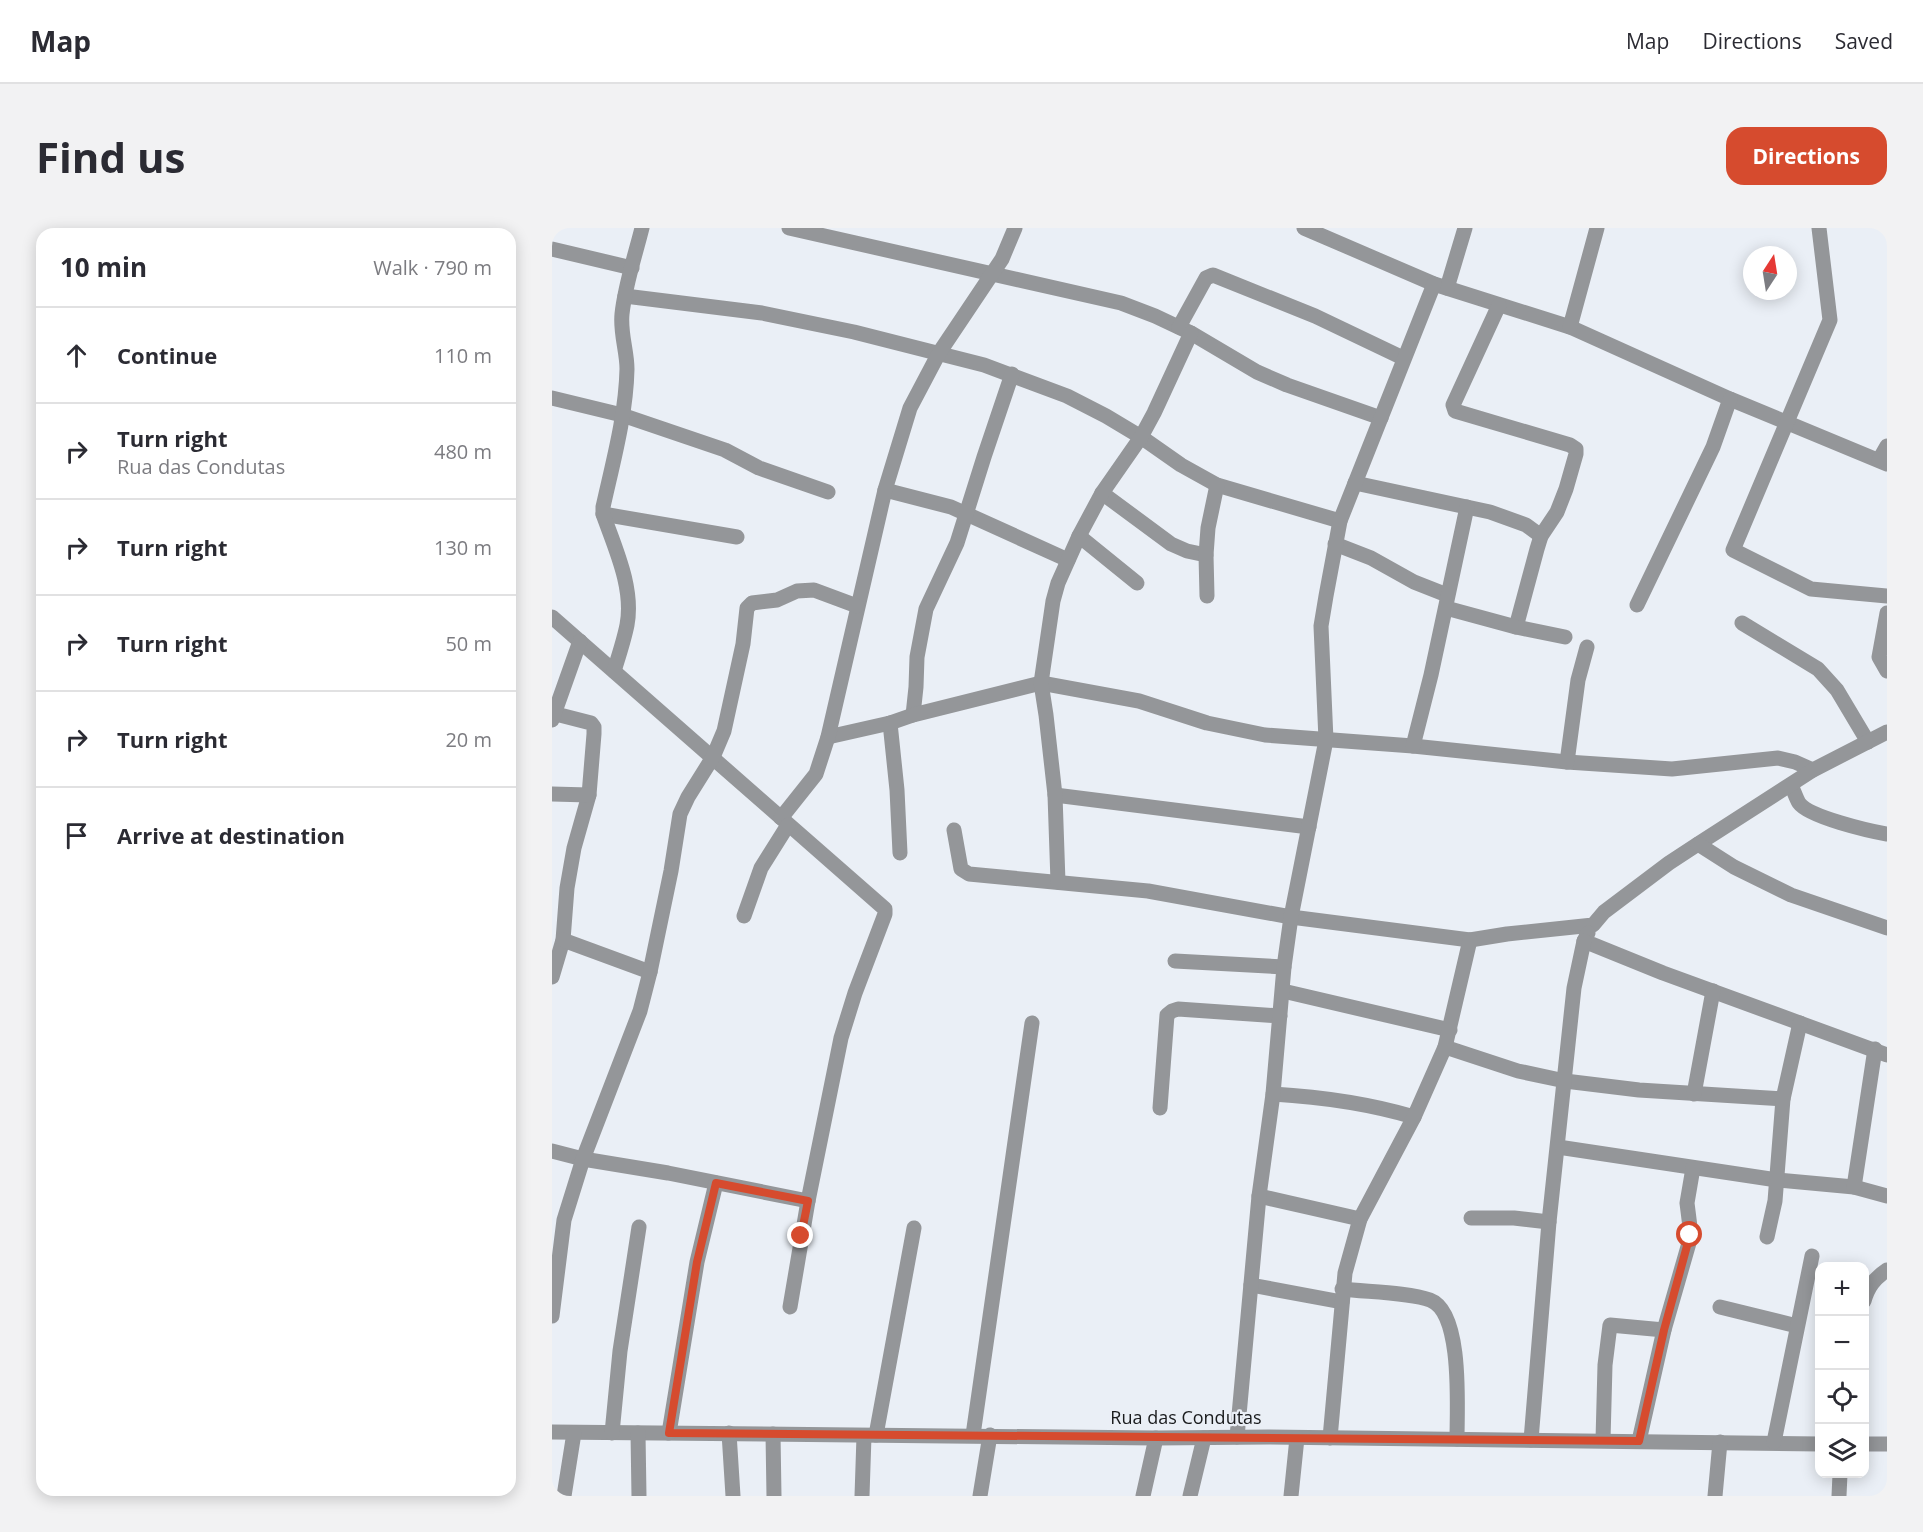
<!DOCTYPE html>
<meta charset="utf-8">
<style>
:root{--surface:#fff;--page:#f2f2f3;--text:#2b2b33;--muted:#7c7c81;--line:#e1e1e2;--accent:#d64b2e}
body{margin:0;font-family:"Open Sans",sans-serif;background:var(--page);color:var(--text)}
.controls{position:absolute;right:18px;bottom:18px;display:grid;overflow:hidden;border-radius:12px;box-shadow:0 3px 15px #0003}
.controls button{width:54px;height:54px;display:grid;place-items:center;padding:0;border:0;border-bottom:2px solid var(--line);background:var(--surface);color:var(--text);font:30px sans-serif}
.compass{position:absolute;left:1191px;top:18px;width:54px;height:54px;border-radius:50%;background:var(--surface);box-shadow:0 3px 15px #0003;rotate:12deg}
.stop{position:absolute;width:18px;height:18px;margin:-14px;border:4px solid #d64b2e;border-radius:50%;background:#fff}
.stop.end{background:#d64b2e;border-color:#fff;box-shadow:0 2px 6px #0008}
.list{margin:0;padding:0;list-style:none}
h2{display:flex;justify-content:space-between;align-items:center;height:78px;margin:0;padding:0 24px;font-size:26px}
h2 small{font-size:20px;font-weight:400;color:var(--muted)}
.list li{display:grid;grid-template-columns:39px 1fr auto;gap:18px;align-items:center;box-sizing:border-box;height:96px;padding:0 24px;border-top:2px solid var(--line)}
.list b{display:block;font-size:22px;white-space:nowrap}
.list p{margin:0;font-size:20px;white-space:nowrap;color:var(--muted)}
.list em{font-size:20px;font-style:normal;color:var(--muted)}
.icon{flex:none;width:33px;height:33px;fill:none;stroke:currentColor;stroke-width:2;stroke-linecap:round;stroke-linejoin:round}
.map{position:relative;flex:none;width:1335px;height:1268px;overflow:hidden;border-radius:18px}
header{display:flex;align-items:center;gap:36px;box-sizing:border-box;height:84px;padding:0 30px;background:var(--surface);border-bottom:2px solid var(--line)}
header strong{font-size:28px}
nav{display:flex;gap:33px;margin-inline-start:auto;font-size:21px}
.intro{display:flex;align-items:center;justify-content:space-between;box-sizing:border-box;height:144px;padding:0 36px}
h1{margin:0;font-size:42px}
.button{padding:15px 27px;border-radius:18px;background:var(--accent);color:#fff;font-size:21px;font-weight:700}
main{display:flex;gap:36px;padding:0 36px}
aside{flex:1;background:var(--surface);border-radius:18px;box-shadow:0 3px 15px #0003}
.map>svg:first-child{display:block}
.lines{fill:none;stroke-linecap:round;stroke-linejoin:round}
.minor{stroke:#949699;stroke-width:15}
.route{stroke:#d64b2e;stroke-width:8}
.labels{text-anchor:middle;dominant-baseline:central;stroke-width:4.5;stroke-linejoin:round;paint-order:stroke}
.street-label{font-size:18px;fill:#191b1d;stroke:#eaeff6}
</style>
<header>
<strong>Map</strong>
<nav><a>Map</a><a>Directions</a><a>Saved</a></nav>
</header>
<div class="intro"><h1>Find us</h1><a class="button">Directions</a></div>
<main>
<aside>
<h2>10 min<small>Walk · 790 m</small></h2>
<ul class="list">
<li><svg class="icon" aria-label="ahead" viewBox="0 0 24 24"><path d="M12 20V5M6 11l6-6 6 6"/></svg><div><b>Continue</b></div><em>110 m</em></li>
<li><svg class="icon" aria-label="right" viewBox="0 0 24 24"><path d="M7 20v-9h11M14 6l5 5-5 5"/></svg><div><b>Turn right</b><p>Rua das Condutas</p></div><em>480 m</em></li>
<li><svg class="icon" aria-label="right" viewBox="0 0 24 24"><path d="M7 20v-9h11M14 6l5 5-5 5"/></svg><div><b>Turn right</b></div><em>130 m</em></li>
<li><svg class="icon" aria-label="right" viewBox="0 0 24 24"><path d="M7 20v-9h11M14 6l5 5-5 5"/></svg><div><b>Turn right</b></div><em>50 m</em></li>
<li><svg class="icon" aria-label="right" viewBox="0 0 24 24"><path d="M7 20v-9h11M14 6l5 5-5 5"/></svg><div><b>Turn right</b></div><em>20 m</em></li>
<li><svg class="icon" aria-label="arrive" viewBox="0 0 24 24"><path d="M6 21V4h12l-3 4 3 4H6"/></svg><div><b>Arrive at destination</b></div></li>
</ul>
</aside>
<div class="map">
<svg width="1335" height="1268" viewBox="0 0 1335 1268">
<rect width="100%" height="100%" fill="#eaeff6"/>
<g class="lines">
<g class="minor">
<polyline points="237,0 569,75 603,88 639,105 705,144 735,157 829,190"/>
<polyline points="752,0 882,56 1018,99 1178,171 1335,236"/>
<polyline points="1267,0 1278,92 1181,322 1259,361 1335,368"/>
<polyline points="0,21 80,40"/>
<polyline points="895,60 913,0"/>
<polyline points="73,68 210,85 302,104 432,137 515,168 554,188 589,209 629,237 665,257 788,293"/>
<polyline points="947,77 901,177 903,183 1018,217 1024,221 1024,226 1014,261 1005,284 989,308 985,321 964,399"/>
<polyline points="627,99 654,50 661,47 763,88 851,130"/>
<polyline points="1018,99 1045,0"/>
<polyline points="0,170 70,187 173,222 207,240 276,264"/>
<polyline points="1327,232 1335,218"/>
<polyline points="803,255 938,284 974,297 989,308"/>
<polyline points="333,262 399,279 516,332"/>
<polyline points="550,265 619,316 635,323 654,327"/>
<polyline points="51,286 185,309"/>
<polyline points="527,308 585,355"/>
<polyline points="783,316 819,330 862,354 895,367"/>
<polyline points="655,368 654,327 656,300 665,257"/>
<polyline points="1085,377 1161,219 1178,171"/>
<polyline points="894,380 964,399 1013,409"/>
<polyline points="1335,385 1327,429 1335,443"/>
<polyline points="0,389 333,681 333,686 303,765 289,810 256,973 238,1079"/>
<polyline points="1190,395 1266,441 1285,462 1316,514"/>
<path d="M62,443C67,427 72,412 75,397C82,360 63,320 51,286V279C61,234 74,187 75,141C75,123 68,105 70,86C73,57 83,28 90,0"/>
<polyline points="0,485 39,495 42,499 42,506 37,567 22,620 15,660 11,712 0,749"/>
<polyline points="361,487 364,459 365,429 374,381 405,315 432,229 460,146"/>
<polyline points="0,492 28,413"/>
<polyline points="338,495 345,562 348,625"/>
<polyline points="276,509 338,495 361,487 489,455 587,473 655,495 713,507 861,518 1015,534 1120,541 1226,530 1243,534 1261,542"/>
<polyline points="861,518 879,447 915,279"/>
<polyline points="1015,534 1026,452 1035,419"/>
<path d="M1239,557C1242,563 1244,570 1247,575C1257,589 1317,603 1335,606"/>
<polyline points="0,566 37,567"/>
<polyline points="503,567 757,599"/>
<polyline points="229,590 264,546 276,509 333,262 358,180 387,125 450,31 463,0"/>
<polyline points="402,602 409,641 417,646 596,663 739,689 918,712 955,706 1041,697 1052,684 1117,635 1146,616 1261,542 1335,504"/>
<polyline points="1146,616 1182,639 1239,667 1335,700"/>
<polyline points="506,654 503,567 494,487 489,455 501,373 506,355 527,308 550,265 589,209 602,185 639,105"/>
<polyline points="192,688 209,640 236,597"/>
<polyline points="1036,705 1032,713 1111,745 1335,827"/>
<polyline points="11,712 98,744"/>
<polyline points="623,733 732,739"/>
<polyline points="731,763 898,802"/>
<polyline points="893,819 966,843 1013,853 1087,862 1231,871"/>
<path d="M721,866C771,869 815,875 862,889"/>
<polyline points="1142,866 1161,763"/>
<polyline points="608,880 615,787 620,783 626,781 728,788"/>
<polyline points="1006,919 1225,952 1302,959 1335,968"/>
<polyline points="0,923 31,931 116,945 256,973"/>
<polyline points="1302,959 1323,821"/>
<polyline points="707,968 808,991"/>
<polyline points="919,990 962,990 997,994"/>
<polyline points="1215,1009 1223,973 1231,871 1248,795"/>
<polyline points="699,1057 790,1074"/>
<path d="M790,1061C814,1064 856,1064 878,1072C911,1084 905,1180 905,1211"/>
<path d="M1312,1073C1316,1059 1322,1051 1335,1042"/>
<polyline points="1168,1079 1245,1098"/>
<polyline points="0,1088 12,992 31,931 88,783 98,744 119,643 128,586 136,569 161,529 172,503 191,416 195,380 200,375 225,372 245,363 262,362 305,378"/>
<polyline points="0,1204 604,1210 717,1209 1268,1216"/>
<polyline points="60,1205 68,1123 87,999"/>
<polyline points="86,1205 87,1268"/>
<polyline points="117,1205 145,1034 164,955"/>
<polyline points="177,1205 181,1268"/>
<polyline points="221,1206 222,1268"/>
<polyline points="324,1207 362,1000"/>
<polyline points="421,1207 480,795"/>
<polyline points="685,1209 707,968 721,866 732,739 739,689 774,512 769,398 774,368 788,293 882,56"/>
<polyline points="778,1210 793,1045 808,991 862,889 893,819 918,712"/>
<polyline points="979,1212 997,994 1022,760 1032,713"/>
<polyline points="1051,1212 1053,1137 1058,1097 1112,1102"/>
<polyline points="1087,1213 1112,1102 1137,1015 1139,1007 1135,975 1141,940"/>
<polyline points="1222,1214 1260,1028"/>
<polyline points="1312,1216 1335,1216"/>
<polyline points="12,1268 22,1205"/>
<polyline points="310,1268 312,1208"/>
<polyline points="428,1268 438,1207"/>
<polyline points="591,1268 604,1210"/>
<polyline points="638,1268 652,1210"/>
<polyline points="739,1268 745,1210"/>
<polyline points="1163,1268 1168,1214"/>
<polyline points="1287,1268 1288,1246"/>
</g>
</g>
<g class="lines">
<polyline class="route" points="249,1008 256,973 164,955 145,1034 117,1205 1087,1213 1112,1102 1138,1007"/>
</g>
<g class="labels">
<g class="street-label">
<text x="634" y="1189">Rua das Condutas</text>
</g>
</g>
</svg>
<div class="controls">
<button>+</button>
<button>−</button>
<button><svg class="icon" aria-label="locate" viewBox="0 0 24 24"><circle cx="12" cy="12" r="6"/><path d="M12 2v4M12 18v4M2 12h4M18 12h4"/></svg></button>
<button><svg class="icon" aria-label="layers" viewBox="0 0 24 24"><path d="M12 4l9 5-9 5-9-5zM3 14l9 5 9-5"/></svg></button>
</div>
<svg class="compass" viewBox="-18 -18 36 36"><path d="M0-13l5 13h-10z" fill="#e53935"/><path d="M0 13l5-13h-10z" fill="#7c7c81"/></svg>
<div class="stop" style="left:1138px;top:1007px"></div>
<div class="stop end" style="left:249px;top:1008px"></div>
</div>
</main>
